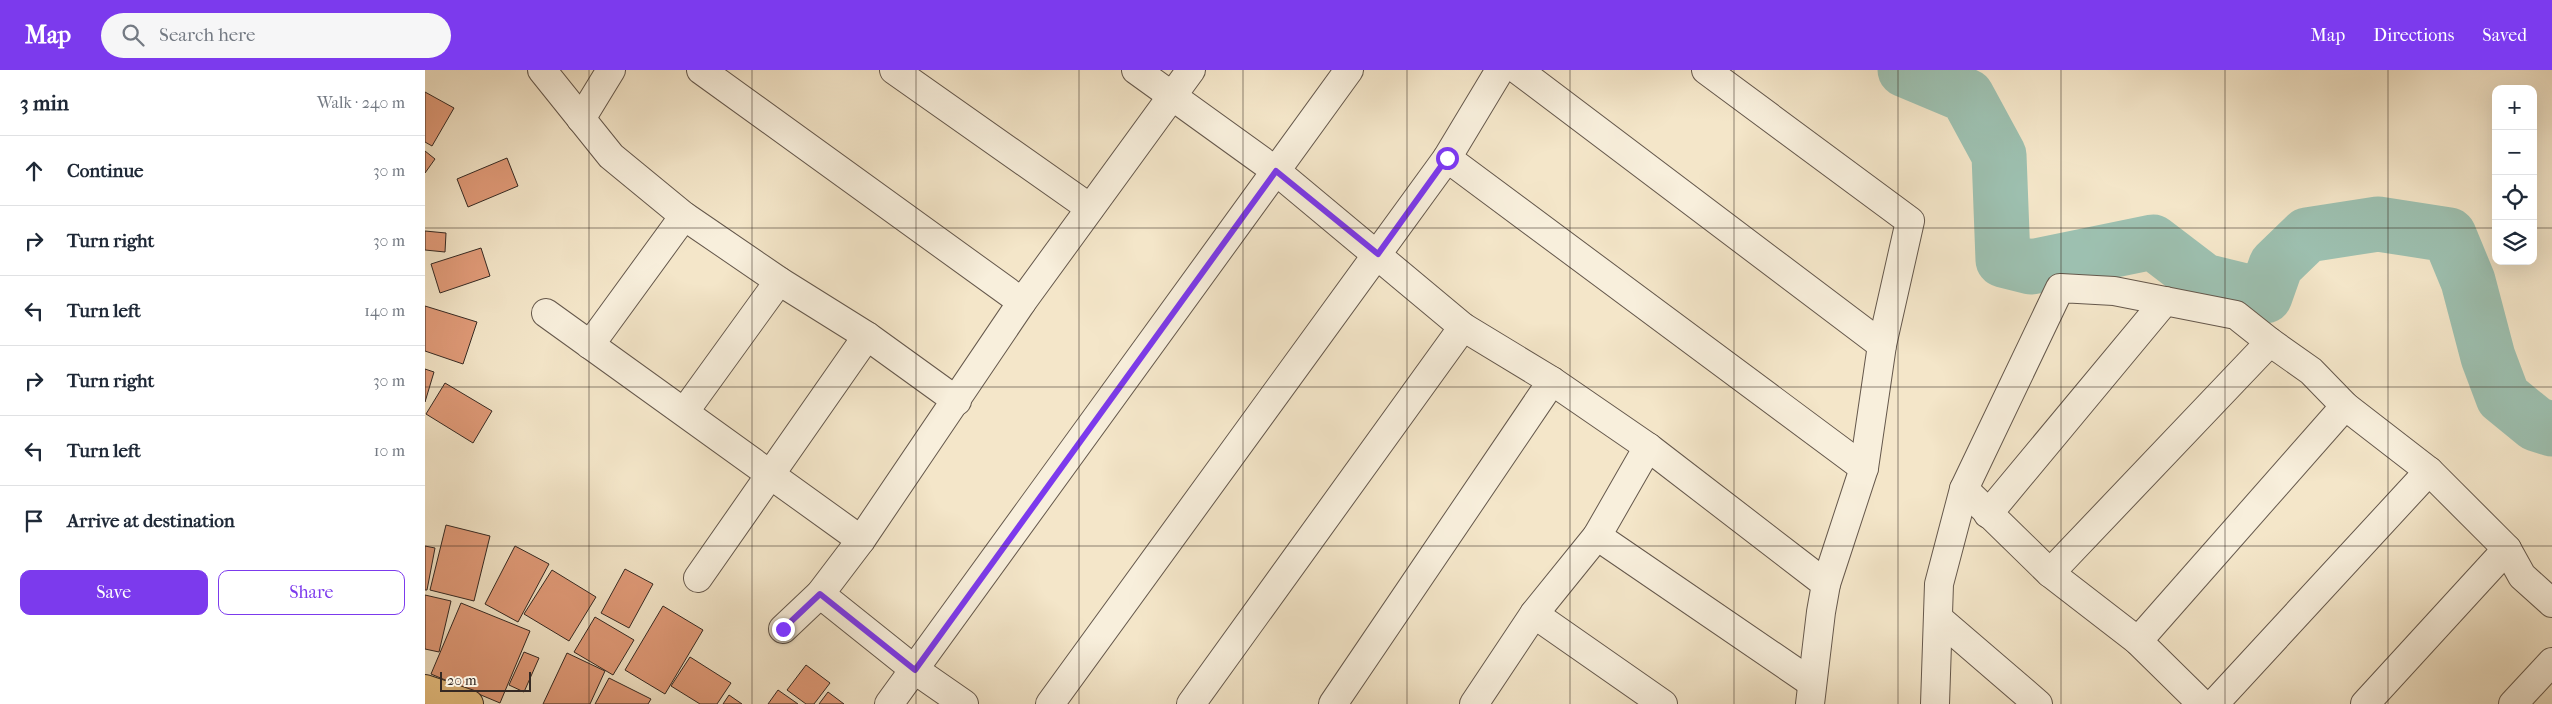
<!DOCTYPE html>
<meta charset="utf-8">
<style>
:root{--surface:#fff;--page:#f6f6f7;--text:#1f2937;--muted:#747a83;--line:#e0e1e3;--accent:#7c3aed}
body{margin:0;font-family:"IM FELL French Canon",serif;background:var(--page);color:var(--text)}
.controls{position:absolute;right:15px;top:15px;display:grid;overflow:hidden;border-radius:10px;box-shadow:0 5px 20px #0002}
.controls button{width:45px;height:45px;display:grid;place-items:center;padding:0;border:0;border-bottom:1px solid var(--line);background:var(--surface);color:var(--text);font:25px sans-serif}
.scale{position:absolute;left:15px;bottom:12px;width:91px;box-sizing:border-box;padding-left:5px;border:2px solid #352923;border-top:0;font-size:14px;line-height:18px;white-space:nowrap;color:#352923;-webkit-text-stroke:4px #f8efdc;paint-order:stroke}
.stop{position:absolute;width:15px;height:15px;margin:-11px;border:4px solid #7c3aed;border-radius:50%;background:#fff}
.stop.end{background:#7c3aed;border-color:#fff;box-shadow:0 1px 5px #0008}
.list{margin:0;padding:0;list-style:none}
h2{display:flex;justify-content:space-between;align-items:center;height:65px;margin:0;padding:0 20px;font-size:21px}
h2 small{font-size:16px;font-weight:400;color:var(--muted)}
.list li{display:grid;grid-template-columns:32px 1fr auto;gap:15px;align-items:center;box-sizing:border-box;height:70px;padding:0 20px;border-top:1px solid var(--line)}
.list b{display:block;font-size:19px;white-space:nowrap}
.list em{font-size:16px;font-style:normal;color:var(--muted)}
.actions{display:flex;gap:10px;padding:15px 20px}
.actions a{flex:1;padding:11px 0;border:1px solid var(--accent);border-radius:10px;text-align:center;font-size:18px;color:var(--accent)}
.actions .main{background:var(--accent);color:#fff}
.icon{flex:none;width:28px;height:28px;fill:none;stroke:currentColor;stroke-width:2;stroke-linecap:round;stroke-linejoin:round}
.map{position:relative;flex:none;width:2127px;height:634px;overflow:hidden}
header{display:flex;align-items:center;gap:30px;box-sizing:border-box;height:70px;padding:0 25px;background:var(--accent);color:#fff}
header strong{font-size:24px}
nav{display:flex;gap:28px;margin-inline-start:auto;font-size:18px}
.search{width:350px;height:45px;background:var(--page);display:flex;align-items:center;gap:12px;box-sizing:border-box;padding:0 18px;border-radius:28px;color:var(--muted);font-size:19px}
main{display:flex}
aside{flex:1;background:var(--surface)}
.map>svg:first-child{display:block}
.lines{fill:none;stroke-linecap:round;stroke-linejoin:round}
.river{stroke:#9dc0b0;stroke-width:55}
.building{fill:#e19b79;stroke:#352923}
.minor-casing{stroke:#65584c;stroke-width:30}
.major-casing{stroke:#352923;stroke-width:30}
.minor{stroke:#f8efdc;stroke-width:28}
.major{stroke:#eac384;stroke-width:28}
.route{stroke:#7c3aed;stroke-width:6}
.grid{fill:none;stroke:#352923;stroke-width:1;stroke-opacity:0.55}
</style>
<header>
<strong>Map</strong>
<div class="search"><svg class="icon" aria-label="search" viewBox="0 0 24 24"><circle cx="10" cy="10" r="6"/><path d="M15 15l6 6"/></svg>Search here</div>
<nav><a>Map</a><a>Directions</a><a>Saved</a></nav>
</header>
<main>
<aside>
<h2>3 min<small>Walk · 240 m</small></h2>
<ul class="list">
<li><svg class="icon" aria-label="ahead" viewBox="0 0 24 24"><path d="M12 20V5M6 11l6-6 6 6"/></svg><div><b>Continue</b></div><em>30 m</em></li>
<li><svg class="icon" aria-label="right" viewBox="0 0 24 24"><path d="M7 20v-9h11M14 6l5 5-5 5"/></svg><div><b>Turn right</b></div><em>30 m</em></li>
<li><svg class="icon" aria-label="left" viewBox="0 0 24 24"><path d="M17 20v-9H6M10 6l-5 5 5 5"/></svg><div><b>Turn left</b></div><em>140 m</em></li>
<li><svg class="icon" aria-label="right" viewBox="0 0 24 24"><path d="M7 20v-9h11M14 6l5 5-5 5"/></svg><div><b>Turn right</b></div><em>30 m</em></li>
<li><svg class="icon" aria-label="left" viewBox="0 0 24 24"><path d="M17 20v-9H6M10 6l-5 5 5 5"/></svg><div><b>Turn left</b></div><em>10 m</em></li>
<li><svg class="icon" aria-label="arrive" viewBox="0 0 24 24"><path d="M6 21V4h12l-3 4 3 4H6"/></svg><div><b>Arrive at destination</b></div></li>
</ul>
<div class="actions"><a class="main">Save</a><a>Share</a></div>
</aside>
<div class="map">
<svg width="2127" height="634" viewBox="0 0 2127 634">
<rect width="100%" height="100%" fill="#f4e6c9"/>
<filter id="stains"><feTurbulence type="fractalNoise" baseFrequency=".004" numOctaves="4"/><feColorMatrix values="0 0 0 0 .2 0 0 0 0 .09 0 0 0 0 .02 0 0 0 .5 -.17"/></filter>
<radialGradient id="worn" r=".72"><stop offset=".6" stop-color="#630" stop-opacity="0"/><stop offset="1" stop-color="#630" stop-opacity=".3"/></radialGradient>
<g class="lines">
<polyline class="river" points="1480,0 1542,26 1574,85 1578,190 1606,197 1728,172 1779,211 1840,226 1851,195 1882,165 1953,154 2024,165 2043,211 2063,287 2078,327 2111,354 2127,359"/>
</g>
<g class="building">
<polygon points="0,22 29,38 7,76 0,72"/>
<polygon points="0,81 10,89 0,103"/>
<polygon points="82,88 93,116 43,137 32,109"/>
<polygon points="0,161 21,163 20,182 0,180"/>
<polygon points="56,178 65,206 15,223 6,194"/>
<polygon points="0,236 52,252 38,294 0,281"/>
<polygon points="0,299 9,302 0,332"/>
<polygon points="20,313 67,341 48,373 1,344"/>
<polygon points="21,455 65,466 49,531 5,520"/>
<polygon points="0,476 10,478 2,520 0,520"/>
<polygon points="90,476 124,494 93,552 60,534"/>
<polygon points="200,499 228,514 204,558 176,543"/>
<polygon points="127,500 171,527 144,571 99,544"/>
<polygon points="0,525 26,531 14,582 0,579"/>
<polygon points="36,533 105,561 75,633 6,604"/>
<polygon points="238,536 278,560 240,624 200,600"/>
<polygon points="170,547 209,570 188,605 149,582"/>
<polygon points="99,582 114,588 99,622 84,615"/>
<polygon points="142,583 180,601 165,634 118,634"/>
<polygon points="265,587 306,613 292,634 275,634 246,616"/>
<polygon points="381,595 405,613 389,634 381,634 362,620"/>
<polygon points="184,608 226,629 223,634 170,634"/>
<polygon points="353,620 373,634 343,634"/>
<polygon points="403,622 419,634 394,634"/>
<polygon points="304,625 317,634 298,634"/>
</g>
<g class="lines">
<defs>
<g id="minor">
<polyline points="117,0 186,86 259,146 354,211 442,266 532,331"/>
<polyline points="276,0 597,232"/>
<polyline points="469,0 665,138"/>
<polyline points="711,0 851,101 1038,257 1127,311 1223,377 1401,514 1396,542 1385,634"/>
<polyline points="1093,0 1457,275"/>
<polyline points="1281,0 1485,151 1457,275 1439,398 1401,514"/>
<polyline points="156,49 186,0"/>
<polyline points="1022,88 1439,398"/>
<polyline points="121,243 436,470"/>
<polyline points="165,275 259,146"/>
<polyline points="260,341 354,211"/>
<polyline points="1539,419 1625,503 1713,571 1777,634"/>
<polyline points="1563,444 1740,231"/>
<polyline points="1172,466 1387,613"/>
<polyline points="1625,503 1845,272"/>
<polyline points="273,508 442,266"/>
<polyline points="395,524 490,600 539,634"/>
<polyline points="1109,544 1238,634"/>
<polyline points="1513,548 1613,634"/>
<polyline points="358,559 395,524 436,470 597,232 766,0"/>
<polyline points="1713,571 1920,336"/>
<polyline points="464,634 924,0"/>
<polyline points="625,634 1022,88 1075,0"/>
<polyline points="766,634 1038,257"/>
<polyline points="908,634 1127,311"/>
<polyline points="1049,634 1109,544 1172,466 1223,377"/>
<polyline points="1510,634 1514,514 1539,419 1635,218 1689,221 1811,245 1845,272 1886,301 1920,336 2004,401 2082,479 2097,506 2127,533"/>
<polyline points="1789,634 2004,401"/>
<polyline points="1940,634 2082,479"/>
<polyline points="2088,634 2127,592"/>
</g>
<polyline id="major" points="0,619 44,634"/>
</defs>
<use href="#minor" class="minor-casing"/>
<use href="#major" class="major-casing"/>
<use href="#minor" class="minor"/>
<use href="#major" class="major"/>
</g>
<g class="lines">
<polyline class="route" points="358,559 395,524 490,600 851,101 953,184 1022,88"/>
</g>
<path class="grid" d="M164,0V634M327,0V634M491,0V634M654,0V634M818,0V634M982,0V634M1145,0V634M1309,0V634M1473,0V634M1636,0V634M1800,0V634M1963,0V634M0,158H2071M2108,158H2127M0,317H2127M0,476H2127"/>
<rect width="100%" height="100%" filter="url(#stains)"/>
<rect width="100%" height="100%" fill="url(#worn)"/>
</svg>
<div class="controls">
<button>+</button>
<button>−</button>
<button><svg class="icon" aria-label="locate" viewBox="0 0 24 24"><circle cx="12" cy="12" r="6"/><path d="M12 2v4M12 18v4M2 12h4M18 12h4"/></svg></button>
<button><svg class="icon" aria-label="layers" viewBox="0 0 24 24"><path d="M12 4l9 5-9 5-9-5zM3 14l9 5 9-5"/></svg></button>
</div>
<div class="scale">20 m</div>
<div class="stop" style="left:1022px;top:88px"></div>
<div class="stop end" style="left:358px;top:559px"></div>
</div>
</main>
